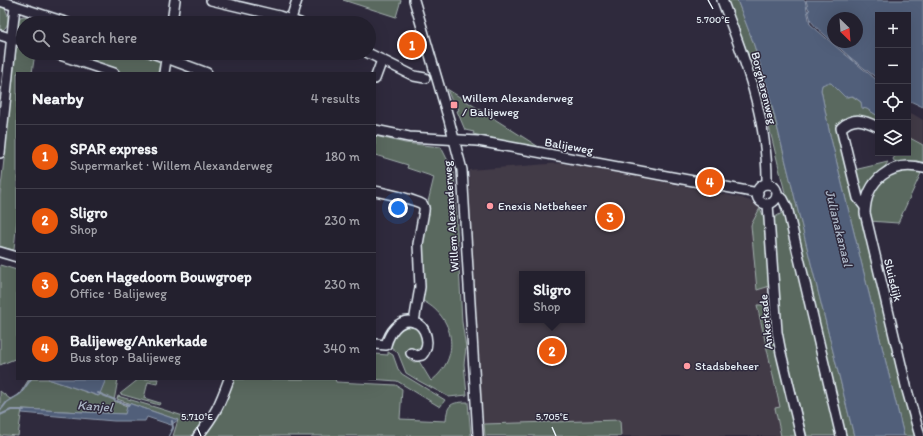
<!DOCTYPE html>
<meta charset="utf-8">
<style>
:root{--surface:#23202e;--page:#2b2836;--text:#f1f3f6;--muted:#a3a3aa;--line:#403e4a;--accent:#ea580c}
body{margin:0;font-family:Itim,sans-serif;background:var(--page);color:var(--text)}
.controls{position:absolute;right:12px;top:12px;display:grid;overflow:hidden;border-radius:0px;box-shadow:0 4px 16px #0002}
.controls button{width:36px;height:36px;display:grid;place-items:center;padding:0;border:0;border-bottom:1px solid var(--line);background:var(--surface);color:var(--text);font:20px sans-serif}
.compass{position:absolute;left:827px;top:12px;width:36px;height:36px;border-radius:50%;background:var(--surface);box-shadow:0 4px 16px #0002;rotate:155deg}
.you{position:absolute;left:398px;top:208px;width:14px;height:14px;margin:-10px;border:3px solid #fff;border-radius:50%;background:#1a73e8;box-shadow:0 0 0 6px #1a73e833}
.badge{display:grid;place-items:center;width:26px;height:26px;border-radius:50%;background:var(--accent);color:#fff;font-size:13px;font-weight:700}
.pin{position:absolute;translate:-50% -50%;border:2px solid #fff;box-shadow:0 1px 4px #0006}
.popup{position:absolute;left:519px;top:271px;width:66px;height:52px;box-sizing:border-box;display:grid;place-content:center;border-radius:0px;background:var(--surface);filter:drop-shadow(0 1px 3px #0005);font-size:13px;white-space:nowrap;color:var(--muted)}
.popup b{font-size:15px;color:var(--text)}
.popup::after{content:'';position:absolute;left:50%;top:100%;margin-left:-8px;border:8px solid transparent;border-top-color:var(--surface)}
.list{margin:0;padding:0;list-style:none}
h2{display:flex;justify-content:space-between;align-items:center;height:52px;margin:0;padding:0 16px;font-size:17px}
h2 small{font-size:13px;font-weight:400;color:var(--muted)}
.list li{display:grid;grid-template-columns:26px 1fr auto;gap:12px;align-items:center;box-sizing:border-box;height:64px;padding:0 16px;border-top:1px solid var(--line)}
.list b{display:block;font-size:15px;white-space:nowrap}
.list p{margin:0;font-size:13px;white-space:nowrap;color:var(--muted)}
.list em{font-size:13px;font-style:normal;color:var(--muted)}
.icon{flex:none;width:22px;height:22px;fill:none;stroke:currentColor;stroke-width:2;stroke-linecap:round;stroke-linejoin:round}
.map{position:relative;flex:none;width:923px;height:436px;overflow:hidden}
.search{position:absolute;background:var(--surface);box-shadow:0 4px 16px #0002;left:16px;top:16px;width:360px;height:44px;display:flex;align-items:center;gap:10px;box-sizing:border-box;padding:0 14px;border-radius:22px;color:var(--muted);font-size:15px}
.panel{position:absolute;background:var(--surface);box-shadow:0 4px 16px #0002;left:16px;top:72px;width:360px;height:308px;border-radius:0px}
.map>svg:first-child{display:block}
.built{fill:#423a47;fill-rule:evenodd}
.green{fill:#5a695f;stroke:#a1adac}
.water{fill:#515e7a;stroke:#8d99ac;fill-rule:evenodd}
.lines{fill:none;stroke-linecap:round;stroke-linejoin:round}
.stream{stroke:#8d99ac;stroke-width:2}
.minor-casing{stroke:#e8f1f8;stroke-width:12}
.minor{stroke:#2f2a3d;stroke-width:9}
.ticks{fill:none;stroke:#e8f1f8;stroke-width:1.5}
.poi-dot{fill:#ff9aa2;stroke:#2f2a3d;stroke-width:1.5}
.labels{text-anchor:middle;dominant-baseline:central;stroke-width:3;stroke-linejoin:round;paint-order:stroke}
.street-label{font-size:12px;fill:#e8f1f8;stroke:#2f2a3d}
.poi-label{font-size:12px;fill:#e8f1f8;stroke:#2f2a3d;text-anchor:start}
.water-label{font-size:13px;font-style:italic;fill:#acb6c6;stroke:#2f2a3d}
.ticks-label{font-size:10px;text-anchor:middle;fill:#e8f1f8;stroke:#2f2a3d;stroke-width:3;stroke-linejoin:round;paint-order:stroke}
</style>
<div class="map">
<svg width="923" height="436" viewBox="0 0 923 436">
<rect width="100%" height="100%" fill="#2f2a3d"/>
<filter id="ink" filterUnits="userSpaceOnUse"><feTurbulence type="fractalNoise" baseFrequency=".025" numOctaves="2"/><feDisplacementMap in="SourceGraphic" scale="8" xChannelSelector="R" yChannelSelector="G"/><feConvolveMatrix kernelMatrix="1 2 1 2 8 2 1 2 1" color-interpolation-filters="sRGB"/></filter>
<g filter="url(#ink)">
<g class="built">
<polygon points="913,114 923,120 923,145 908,137 908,115"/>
<path d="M561,163L649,179L742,198L750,201L760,208L770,286L804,436H483L471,260L469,170ZM522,274H582V320H522Z"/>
</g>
<g class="green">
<polygon points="343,0 401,0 396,17"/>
<polygon points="726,0 737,0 752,39 767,86 854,436 844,436 763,102 752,63"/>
<path d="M0,4C8,9 12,23 3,30H0Z"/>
<polygon points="24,16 48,23 23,23 23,38 17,34 19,19 20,17"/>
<polygon points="19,46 23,48 23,53 35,53 32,73 17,73 17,218 14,250 0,247 0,196 16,49"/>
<polygon points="63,53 135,53 160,62 158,73 123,73"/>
<polygon points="827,82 831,83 847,97 852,96 861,102 864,107 878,116 878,125 861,117 839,126 916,436 904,436 830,135 821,90 822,85"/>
<polygon points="447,89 542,149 473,134 474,132 465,130 457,111 459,110 456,103 453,104"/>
<path d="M375,136L405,143L441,147L454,173L462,322L466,348L464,364L467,395L449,397L419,381L406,373L398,353L390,346C395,335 399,326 412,324L417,327L424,338L422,349H412L407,354L409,359L414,362L419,361L431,381C462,358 455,316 421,300V245L427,206L434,177L407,168L408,165L375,155Z"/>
<path d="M908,137L923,145V163C913,161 902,164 894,161L893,159L897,153H908Z"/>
<path d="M888,162C880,175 868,184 863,198L854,170Z"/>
<polygon points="900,170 922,171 898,223 869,221 870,198 881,180"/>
<polygon points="780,206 783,208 839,436 807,436 784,346 778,312 774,223 775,217 782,213"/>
<polygon points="760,208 766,222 770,286 757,290 751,225"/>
<polygon points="0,265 17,270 17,358 0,365"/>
<polygon points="757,305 767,305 771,311 799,436 781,436 775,408 780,407"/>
<polygon points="388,352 393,355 398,369 402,374 445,400 440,407 397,381 370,379 375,379 375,354 388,355"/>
<polygon points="29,379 48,379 98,396 106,379 118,379 114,401 127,406 126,414 22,409 18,436 3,435 2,436 0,436 0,391 10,399 19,395"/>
<polygon points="139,379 158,379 157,384 148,382 144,398 160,403 159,405 120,394"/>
<path d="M232,379H335L336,382L396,385L402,389L400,419L446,421C447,404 451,402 468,402L471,436H202Z"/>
<polygon points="118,396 158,408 202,422 191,436 173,436 178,420 117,399"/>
<polygon points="620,420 621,436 485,436 484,424"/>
</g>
<g class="water">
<polygon points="737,0 805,0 810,24 841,51 878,81 878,116 867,109 862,108 861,102 853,96 845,97 831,83 827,83 822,85 821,90 830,135 904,436 854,436 767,86 752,39"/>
<path d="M806,0H923V107L908,100V15H878V79L851,58L816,27L811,21L808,10H810L808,8ZM833,18H857V42H833Z"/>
<polygon points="48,379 106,379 99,396"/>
<polygon points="128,403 178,420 171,425 147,417 145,421 114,421 22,413 22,409 125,414"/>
</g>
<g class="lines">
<g class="stream">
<polyline points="98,393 115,400"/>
<polyline points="117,401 129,405"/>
<polyline points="0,411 7,402 21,393 31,379"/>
<polyline points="0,415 11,410 24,410"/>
<polyline points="169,436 173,428 172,421"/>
</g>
<defs>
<g id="minor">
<polyline points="211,0 279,16 300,23"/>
<polyline points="414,0 449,120 462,170 478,436"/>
<path d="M722,0C745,59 768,120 767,184"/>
<polyline points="0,1 68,23"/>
<polyline points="291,19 297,0"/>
<polyline points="172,23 175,0"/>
<polyline points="0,35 23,42"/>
<polyline points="54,53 114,73"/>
<polyline points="153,53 207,73"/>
<polyline points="368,53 414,76 425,78"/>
<polyline points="164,73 167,53"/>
<polyline points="375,79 382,60"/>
<polyline points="375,130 409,137 478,141 758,193"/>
<polyline points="0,153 15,6"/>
<circle cx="767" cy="194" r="10"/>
<path d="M375,191C384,193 418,200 423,205C425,208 424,208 424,211L418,244L420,287L414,322"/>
<polyline points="777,196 783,199 787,207 841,436"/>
<polyline points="768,204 777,332 781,353 801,436"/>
<path d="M865,207L858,198L841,128C854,116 864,120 878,127"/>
<polyline points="0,252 17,257"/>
<path d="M375,344L386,345C389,334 399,317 414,322C427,326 431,346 422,355L417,356L411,353"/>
<path d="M198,436C215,415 220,404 229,379"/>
<path d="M920,436L907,390L865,213C866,180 891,160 923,168"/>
</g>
</defs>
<use href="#minor" class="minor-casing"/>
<use href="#minor" class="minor"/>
</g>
</g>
<path class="ticks" d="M708,0L713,9M197,427L201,436M552,427L556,436"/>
<g class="poi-dot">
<rect x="450" y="101" width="8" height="8" rx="2"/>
<circle cx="490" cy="206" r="4"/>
<circle cx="687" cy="366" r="4"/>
</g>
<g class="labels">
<g class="street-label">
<text transform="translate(764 88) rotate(76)">Borgharenweg</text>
<text transform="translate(569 146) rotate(10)">Balijeweg</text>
<text transform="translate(451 216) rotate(-94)">Willem Alexanderweg</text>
<text transform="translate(893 280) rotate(76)">Sluisdijk</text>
<text transform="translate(766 322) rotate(-96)">Ankerkade</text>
</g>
<g class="poi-label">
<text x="462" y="98">Willem Alexanderweg<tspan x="462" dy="14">/ Balijeweg</tspan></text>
<text x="498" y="206">Enexis Netbeheer</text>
<text x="695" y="366">Stadsbeheer</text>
</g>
<g class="water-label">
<text transform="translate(839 228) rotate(76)">Julianakanaal</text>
<text transform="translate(95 406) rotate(4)">Kanjel</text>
</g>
</g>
<g class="ticks-label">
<text x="713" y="23">5.700°E</text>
<text x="197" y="420">5.710°E</text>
<text x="552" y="420">5.705°E</text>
</g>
</svg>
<div class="controls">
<button>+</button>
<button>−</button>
<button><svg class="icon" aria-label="locate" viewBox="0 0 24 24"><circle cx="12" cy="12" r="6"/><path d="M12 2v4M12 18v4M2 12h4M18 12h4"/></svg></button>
<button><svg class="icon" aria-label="layers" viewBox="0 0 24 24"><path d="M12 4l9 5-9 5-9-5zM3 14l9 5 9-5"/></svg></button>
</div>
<svg class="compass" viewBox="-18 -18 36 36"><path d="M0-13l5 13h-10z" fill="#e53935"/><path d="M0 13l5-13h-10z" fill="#a3a3aa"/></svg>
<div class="you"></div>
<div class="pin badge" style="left:412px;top:45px">1</div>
<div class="pin badge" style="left:552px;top:351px">2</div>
<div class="popup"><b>Sligro</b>Shop</div>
<div class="pin badge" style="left:610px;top:217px">3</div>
<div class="pin badge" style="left:710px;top:182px">4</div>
<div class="search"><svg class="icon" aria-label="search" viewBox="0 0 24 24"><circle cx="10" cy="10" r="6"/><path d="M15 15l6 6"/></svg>Search here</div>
<section class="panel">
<h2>Nearby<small>4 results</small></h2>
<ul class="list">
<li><span class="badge">1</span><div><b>SPAR express</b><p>Supermarket · Willem Alexanderweg</p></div><em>180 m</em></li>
<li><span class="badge">2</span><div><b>Sligro</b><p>Shop</p></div><em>230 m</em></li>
<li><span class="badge">3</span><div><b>Coen Hagedoorn Bouwgroep</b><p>Office · Balijeweg</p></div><em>230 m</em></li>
<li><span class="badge">4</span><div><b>Balijeweg/Ankerkade</b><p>Bus stop · Balijeweg</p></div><em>340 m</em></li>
</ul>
</section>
</div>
